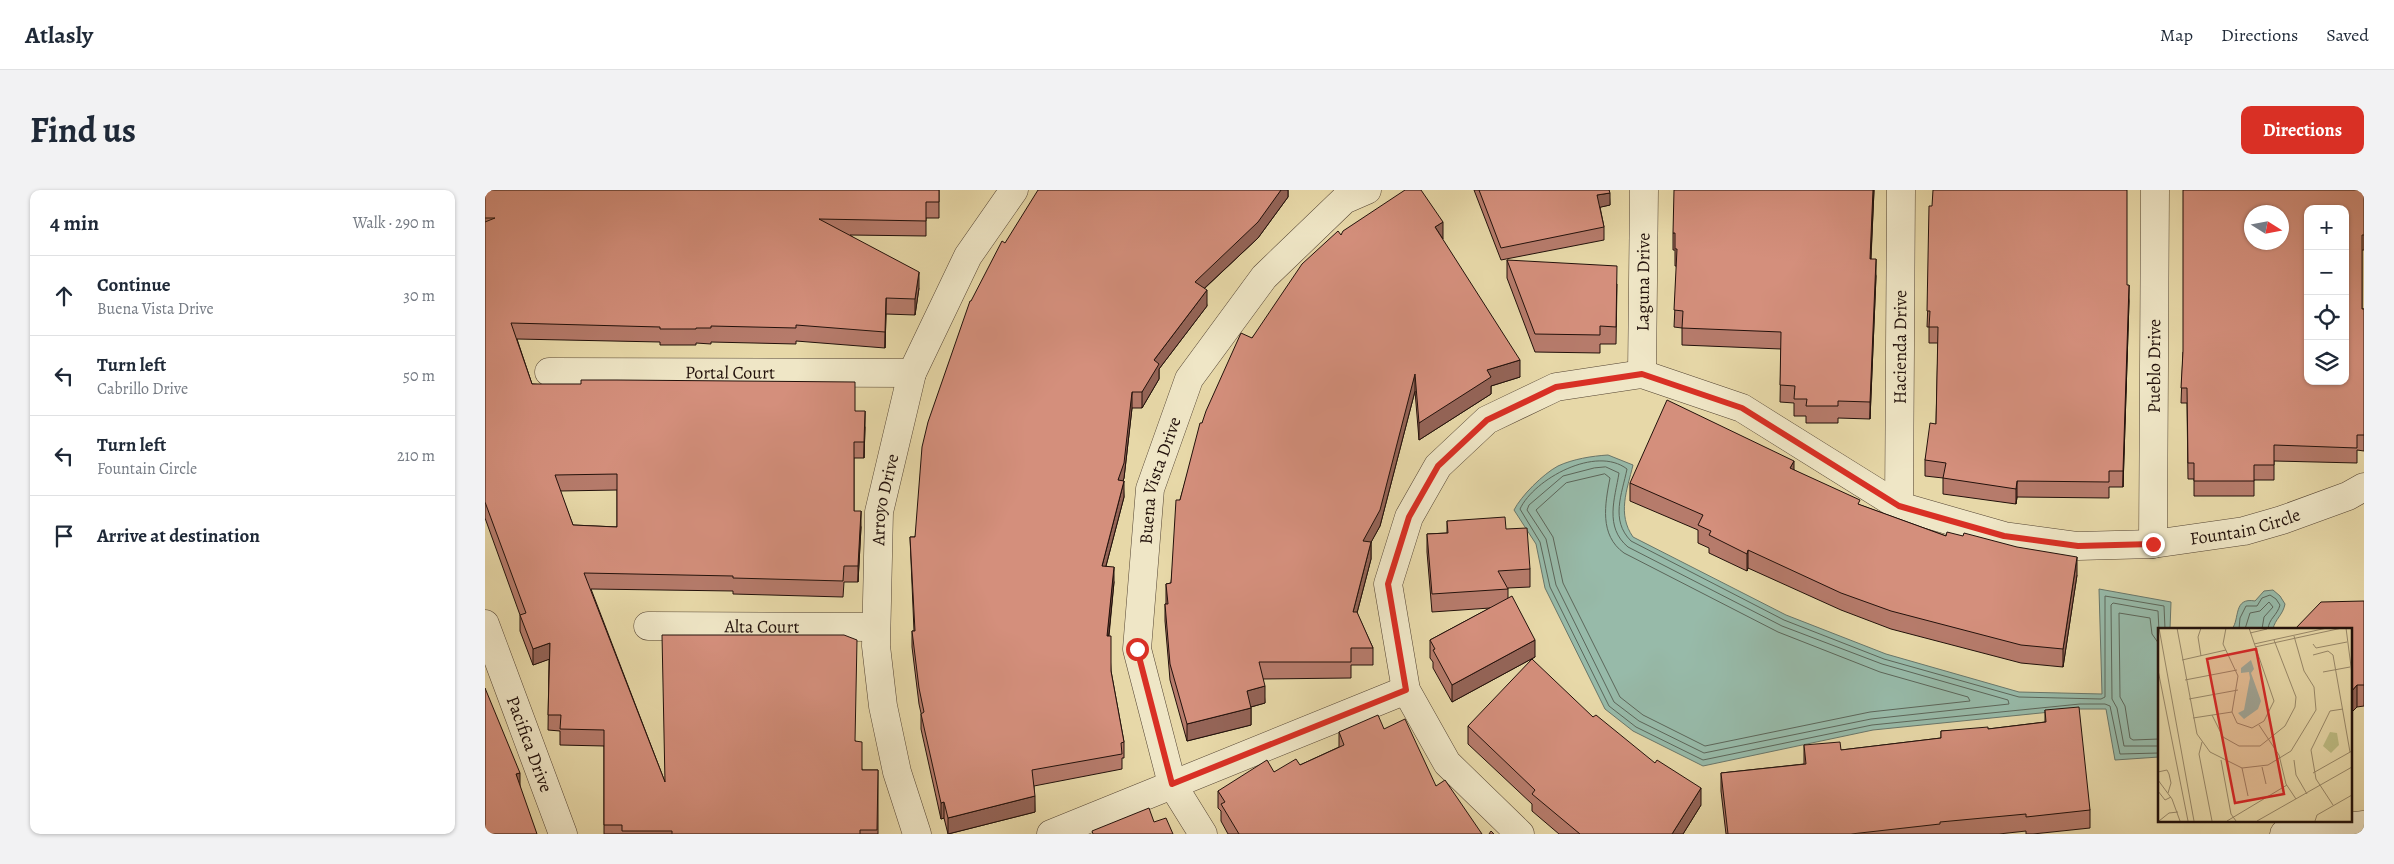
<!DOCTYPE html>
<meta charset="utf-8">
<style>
:root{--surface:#fff;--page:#f2f2f3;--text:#1f2937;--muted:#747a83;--line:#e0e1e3;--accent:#d93025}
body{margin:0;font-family:Alegreya,serif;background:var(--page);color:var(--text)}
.controls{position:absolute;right:15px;top:15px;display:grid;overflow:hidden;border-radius:10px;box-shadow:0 1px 4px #0004}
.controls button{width:45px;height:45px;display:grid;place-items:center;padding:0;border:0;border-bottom:1px solid var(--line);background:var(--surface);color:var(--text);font:25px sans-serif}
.compass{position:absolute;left:1759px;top:15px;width:45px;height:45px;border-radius:50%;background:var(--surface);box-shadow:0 1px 4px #0004;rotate:101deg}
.stop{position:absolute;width:15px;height:15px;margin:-11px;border:4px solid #d93025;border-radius:50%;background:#fff}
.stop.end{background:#d93025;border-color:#fff;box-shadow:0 1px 5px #0008}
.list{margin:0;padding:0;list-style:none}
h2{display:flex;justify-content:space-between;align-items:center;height:65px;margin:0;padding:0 20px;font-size:21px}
h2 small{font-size:16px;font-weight:400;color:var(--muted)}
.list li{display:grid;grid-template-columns:32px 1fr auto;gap:15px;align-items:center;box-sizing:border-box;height:80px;padding:0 20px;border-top:1px solid var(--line)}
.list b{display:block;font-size:19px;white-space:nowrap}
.list p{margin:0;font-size:16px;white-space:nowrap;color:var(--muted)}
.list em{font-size:16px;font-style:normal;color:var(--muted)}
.icon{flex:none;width:28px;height:28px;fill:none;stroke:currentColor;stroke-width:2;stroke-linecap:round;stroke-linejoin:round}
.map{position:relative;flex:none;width:1879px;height:644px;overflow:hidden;border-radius:10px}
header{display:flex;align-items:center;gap:30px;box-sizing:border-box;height:70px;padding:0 25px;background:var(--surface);border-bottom:1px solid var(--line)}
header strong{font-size:24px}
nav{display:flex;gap:28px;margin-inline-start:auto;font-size:18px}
.intro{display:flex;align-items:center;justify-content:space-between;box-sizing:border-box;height:120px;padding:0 30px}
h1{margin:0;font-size:35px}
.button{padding:12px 22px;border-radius:10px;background:var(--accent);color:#fff;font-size:18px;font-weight:700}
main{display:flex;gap:30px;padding:0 30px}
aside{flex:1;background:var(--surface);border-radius:10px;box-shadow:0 1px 4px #0004}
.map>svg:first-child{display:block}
.water{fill:#97baa9;stroke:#68766a}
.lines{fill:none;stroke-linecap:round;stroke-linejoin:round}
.shore{stroke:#5c665a;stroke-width:1}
.minor-casing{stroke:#534332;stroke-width:29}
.minor{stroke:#efe6c6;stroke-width:28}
.wall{fill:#b67b6b;stroke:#22110b;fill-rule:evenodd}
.shaded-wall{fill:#946457;stroke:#22110b}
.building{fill:#d48f7c;stroke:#22110b;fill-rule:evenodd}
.route{stroke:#d93025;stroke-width:6}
.labels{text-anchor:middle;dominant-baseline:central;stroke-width:4.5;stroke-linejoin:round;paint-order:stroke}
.street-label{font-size:18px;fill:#22110b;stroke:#efe6c6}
.inset-road{fill:none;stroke:#988869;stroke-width:1}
.view{fill:#d62828;fill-opacity:0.15;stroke:#d62828;stroke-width:2.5}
.inset-edge{fill:none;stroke:#22110b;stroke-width:2.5}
</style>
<header>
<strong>Atlasly</strong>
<nav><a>Map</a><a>Directions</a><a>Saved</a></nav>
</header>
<div class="intro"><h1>Find us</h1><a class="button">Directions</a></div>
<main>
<aside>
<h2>4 min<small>Walk · 290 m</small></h2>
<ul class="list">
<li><svg class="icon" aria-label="ahead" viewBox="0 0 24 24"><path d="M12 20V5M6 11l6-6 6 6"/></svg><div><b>Continue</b><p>Buena Vista Drive</p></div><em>30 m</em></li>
<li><svg class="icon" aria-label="left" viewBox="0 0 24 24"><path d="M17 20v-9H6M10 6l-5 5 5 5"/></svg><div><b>Turn left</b><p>Cabrillo Drive</p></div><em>50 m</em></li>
<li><svg class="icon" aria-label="left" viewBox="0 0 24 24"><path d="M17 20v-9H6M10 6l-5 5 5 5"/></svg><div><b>Turn left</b><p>Fountain Circle</p></div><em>210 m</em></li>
<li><svg class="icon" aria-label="arrive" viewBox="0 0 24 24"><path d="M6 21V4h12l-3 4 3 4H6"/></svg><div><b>Arrive at destination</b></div></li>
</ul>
</aside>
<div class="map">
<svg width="1879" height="644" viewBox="0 0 1879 644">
<rect width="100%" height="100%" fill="#e7d8a8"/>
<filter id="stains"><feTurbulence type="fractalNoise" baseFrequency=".004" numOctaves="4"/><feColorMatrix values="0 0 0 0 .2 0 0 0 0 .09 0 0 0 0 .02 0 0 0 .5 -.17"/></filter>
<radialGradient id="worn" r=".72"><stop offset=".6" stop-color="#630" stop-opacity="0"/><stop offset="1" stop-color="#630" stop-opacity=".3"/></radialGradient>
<g class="water">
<path d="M1123,265L1148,275C1142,300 1132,324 1148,347L1301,425L1401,464L1534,502L1617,504L1614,399L1686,412L1685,439H1674V567L1630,570L1621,519H1595L1388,540L1218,576L1148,541L1120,519L1060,398L1051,354L1029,320C1036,306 1058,284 1073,276C1088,269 1107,266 1123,265Z"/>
<path d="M1788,400L1795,406L1800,414C1798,425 1790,429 1788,439H1747C1755,429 1748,407 1770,411L1779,401Z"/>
</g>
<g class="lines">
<g class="shore">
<path d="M1121,277L1134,283C1130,308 1119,337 1143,357L1297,436L1397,474L1523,510L1524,514L1386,529L1219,563L1154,531L1129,512L1071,395L1061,349L1042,320L1044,315L1078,286L1109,278Z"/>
<path d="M1120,284L1125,288C1120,314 1114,345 1139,363L1293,442L1395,482L1483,507L1485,511L1385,522L1220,556L1158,525L1135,507L1078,393L1068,347L1051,320L1081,293Z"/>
<path d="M1754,439L1755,428L1761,416H1772L1777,408L1785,405L1791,409L1795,415C1792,426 1784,428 1783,439"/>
<polyline points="1760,439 1765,423 1775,421 1784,412 1788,417 1779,427 1777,439"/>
<polyline points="1674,441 1673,421 1628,413 1626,415 1627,509 1632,518 1639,556 1674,556"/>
<polyline points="1674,454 1667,444 1665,428 1634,423 1635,507 1640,516 1645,548 1648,550 1674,549"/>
<path d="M1674,563L1635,564L1625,516L1620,514H1595L1387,535L1218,570L1151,537L1124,516L1065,397L1055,352L1035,319C1049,289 1111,255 1142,279C1137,304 1125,330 1146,351L1299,430L1399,469L1534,507L1616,509L1620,507V406L1679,416L1680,439"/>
</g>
<defs>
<g id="minor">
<path id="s1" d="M64,182L427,183"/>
<path id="s2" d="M1157,184L1159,0"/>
<path id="s3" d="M1414,316L1416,0"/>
<path id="s4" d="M1668,354L1670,0"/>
<path id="s5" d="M0,434L78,644"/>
<path id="s6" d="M163,436L391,437"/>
<path id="s7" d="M432,644L412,582L398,516L391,456L394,322L427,183L483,66L529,0"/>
<polyline points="566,644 921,500"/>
<path id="s8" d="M718,644L687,594L652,459L665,299L704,189L779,87L859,10L882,0"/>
<path id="s9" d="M1035,644L962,573L921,500L903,394L924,327L953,276L1002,230L1071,197L1157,184L1257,218L1414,316L1519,346L1593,356L1668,354L1759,341L1797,330L1863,306L1879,297"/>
<polyline points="1799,644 1879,635"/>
</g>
</defs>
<use href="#minor" class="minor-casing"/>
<use href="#minor" class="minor"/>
</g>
<g class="wall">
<path d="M0,0H454V28H441V46L365,45L434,98L430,125L401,124L400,158L311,151V154L226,152V154L211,153V155H175V152L32,149L47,194L370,221L380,237L379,268H369V321L376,337L373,392H359L358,407L248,404V401L106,399L180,592L371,551L377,580H393V644H119V556L75,555V541L63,540L64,469L48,475L35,441V425L0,328ZM132,300V337L88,335L75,301Z"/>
<polygon points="803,0 803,7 773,48 719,99 722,116 674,179 674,189 657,218 647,218 639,288 638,291 639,307 621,376 629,392 624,446 626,481 639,552 639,568 637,568 637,579 549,596 550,622 463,644 459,628 456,629 436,539 436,523 434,514 427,457 427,441 429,441 425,347 430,347 486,111"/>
<polygon points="989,0 1124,0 1125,15 1115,17 1119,37 1119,50 1016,70"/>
<polygon points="1389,0 1386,69 1391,86 1385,229 1353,228 1353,233 1321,233 1321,226 1309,226 1309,213 1295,212 1296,159 1197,155 1197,138 1189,137 1192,76 1190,76 1190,60 1188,60 1188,43"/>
<polygon points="1879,0 1879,60 1877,60 1877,119 1879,119 1879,261 1872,260 1872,273 1789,271 1789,290 1769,290 1769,306 1709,306 1709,289 1703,289 1702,213 1696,213 1698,162"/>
<polygon points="1447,16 1642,95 1644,111 1638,297 1624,297 1624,308 1532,307 1531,314 1458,304 1458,288 1440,286 1440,270 1451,234 1453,153 1444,153 1444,137 1442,137"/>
<polygon points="856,45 957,49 1035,187 1006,196 1006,204 934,250 930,201 895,336 886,352 886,369 872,423 888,458 888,475 866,475 866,488 778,489 780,513 766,517 766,535 702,551 685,490 680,431 680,414 681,414 681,394 686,393 695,310 717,233 767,148"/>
<polygon points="1022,70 1132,94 1131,154 1115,154 1115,163 1050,162 1022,88"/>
<polygon points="1309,280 1375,315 1461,346 1592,385 1578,477 1536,473 1406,439 1356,420 1263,378 1262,381 1224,363 1224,358 1213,353 1213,340 1145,311 1145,293"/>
<polygon points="962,331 1021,339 1045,379 1045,397 1023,398 1023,408 1050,467 967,512 948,478 948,472 945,468 945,450 1005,418 947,422 942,362 942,344 962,343"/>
<polygon points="1879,411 1879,516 1872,517 1865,524"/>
<polygon points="1560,520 1605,620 1605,638 1548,644 1541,644 1541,641 1514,644 1241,644 1236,601 1236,583 1319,574 1319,555 1356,560 1456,548 1456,541 1503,539 1560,532"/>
<polygon points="1108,527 1216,615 1198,644 1074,644 1047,621 1047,614 983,554 983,536"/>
<polygon points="899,539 951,596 997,644 743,644 736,631 736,621 733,618 733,601 789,582 815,575 854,557 854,542"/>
</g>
<g class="shaded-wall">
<polygon points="796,0 803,0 803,7 773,48 710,107 710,92"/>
<polygon points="1388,0 1389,0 1385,86 1385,69"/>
<polygon points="1125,3 1125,15 1112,18 1112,5"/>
<polygon points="958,32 958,49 950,37"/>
<polygon points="1391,69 1391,86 1385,229 1385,212"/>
<polygon points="434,82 434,98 430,125 430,109"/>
<polygon points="1644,95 1644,111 1638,297 1638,281"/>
<polygon points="722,100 722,116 674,179 674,189 657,218 657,202 669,170"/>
<polygon points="401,108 401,124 400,158 400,142"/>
<polygon points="1035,170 1035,187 1006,196 1006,204 934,250 934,233 1002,180"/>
<polygon points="930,184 930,201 895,336 878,367 878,351"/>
<polygon points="647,202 647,218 639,288 633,305 633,290"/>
<polygon points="380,221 380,237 379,268 379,252"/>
<polygon points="1309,271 1309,289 1305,278"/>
<polygon points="639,291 639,307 617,391 617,376"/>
<polygon points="1532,291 1532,307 1531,314 1531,299"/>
<polygon points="376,321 376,337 373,392 373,376"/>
<polygon points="886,352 886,369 868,438 868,422"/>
<polygon points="1263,360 1263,378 1262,381 1262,364"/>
<polygon points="1592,367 1592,385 1578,477 1578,459"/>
<polygon points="629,377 629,392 622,461 622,446"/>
<polygon points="1050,450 1050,467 967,512 967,495"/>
<polygon points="65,453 65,469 48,475 48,459"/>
<polygon points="1872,495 1872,517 1865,524 1865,503"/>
<polygon points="780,496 780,513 762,518 762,501"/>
<polygon points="766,518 766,535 702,551 702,534"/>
<polygon points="35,583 35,600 31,584"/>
<polygon points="1216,598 1216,615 1198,644 1187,644"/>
<polygon points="550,606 550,622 463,644 463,628"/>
<polygon points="459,612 459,628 456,629 456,613"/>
</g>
<g class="building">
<path d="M0,0H454V12H441V31L334,29L434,82L430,109L401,108L400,142L311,135V138L226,136V138H211V139H175V137L26,133L47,194H96V190H132L370,192V221H380L379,252H369V321H376L373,376H359L358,391L248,388V386L99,383L180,592L177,445H359L372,450L370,551L377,552V580H393L392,640H375V644H187V641H137V635H119V540L75,539L76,525H63L65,453L48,459L35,425L41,423L0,312V32L10,28H0ZM132,284V337L88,335L70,285Z"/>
<polygon points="553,0 796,0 773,32 710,92 722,100 669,170 674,174 657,202 647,202 639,273 633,290 639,291 617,376 629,377 622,446 626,446 626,481 639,552 636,553 637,564 547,580 550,606 463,628 459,612 456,613 436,524 439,522 434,498 427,441 430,441 425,347 430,347 437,257 443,232 485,111 486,111 517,51 520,53"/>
<polygon points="920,0 936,0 958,32 950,37 1035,170 1002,180 1006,187 934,233 930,184 895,320 878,351 886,352 868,422 872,422 888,458 866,458 866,472 774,472 780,496 762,501 766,518 702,534 685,474 680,414 683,414 681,394 686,393 691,310 695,310 715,233 717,233 721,221 756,143 767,148 817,74 853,41 856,45 858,41"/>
<polygon points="994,0 1124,0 1125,3 1112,5 1119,37 1016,58"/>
<polygon points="1189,0 1388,0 1385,69 1391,69 1385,212 1353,211 1353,216 1321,216 1322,209 1309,209 1310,196 1295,195 1296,142 1197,138 1198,121 1189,120 1192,59 1190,59 1190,43 1188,43"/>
<polygon points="1448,0 1642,0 1642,95 1644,95 1638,281 1624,281 1624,292 1532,291 1531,299 1458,288 1461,273 1440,270 1445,233 1451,234 1453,137 1444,137 1445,121 1442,121 1444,16 1447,16"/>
<path d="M1698,0H1879V45H1877V119H1879V245H1872V258L1789,255V275H1769V291H1709V273H1703L1702,198H1696L1698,161ZM1823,19H1860V191H1823ZM1766,22H1796V52H1766Z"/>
<polygon points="1022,70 1132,76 1131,137 1115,136 1115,145 1050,144"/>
<polygon points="1182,210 1309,271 1305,278 1375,310 1373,314 1461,346 1462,342 1478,346 1479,343 1532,357 1592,367 1578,459 1536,455 1406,421 1356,403 1263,360 1262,364 1224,345 1226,341 1213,335 1218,325 1145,293"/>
<polygon points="1020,327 1021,339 1042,338 1045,379 1013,381 1023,399 947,404 942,344 963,343 962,331"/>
<polygon points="1027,406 1050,450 967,495 948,460 950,459 945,450"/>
<polygon points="1879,411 1879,495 1872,495 1865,503 1865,439 1810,439 1836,412"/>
<polygon points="1047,469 1108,527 1111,525 1170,573 1172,570 1216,598 1187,644 1095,644 1047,604 1050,600 983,536"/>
<polygon points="0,498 35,583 31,584 52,644 0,644"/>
<polygon points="1594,517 1605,620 1541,627 1541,624 1455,632 1455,634 1366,644 1243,644 1236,583 1321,574 1319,555 1355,552 1356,560 1456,548 1456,541 1503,537 1503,539 1561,532 1560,520"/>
<polygon points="893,525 899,539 920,529 951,596 960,590 997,644 754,644 736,614 740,612 733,601 782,570 789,582 811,569 815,575 859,555 854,542"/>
<polygon points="664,618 669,632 681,628 688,644 608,644 607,641"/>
<polygon points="1006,641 1009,644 1004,644"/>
</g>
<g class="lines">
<polyline class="route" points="652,459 687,594 921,500 903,394 924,327 953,276 1002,230 1071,197 1157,184 1257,218 1414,316 1519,346 1593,356 1668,354"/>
</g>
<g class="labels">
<g class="street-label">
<text stroke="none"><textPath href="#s2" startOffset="92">Laguna Drive</textPath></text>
<text stroke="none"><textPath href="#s3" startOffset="159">Hacienda Drive</textPath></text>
<text stroke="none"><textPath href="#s4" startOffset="178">Pueblo Drive</textPath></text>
<text stroke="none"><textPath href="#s1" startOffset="181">Portal Court</textPath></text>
<text stroke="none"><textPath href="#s8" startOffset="369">Buena Vista Drive</textPath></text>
<text stroke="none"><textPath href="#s7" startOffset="340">Arroyo Drive</textPath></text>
<text stroke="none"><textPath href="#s9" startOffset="1296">Fountain Circle</textPath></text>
<text stroke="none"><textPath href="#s6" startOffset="114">Alta Court</textPath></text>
<text stroke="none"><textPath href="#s5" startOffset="128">Pacifica Drive</textPath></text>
</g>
</g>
<g transform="translate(1673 438)">
<rect width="194" height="194" fill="#e7d8a8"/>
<path d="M172,104L179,105L181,117L173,125L165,118Z" fill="#bdbc83"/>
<path d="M93,32L96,41L93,45L103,73L100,81L86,91L80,85L86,82L92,50L91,44L83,45V40Z" fill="#97baa9"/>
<path class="inset-road" d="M1,0L36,193M19,0L39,106L52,124L84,140L110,137L133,123L158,82L156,59L146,43L136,8M43,0L40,9L43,28M68,0L65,16L80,48L74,84L79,95L94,100L106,93L116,73L91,0M188,0L194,46M92,5L109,1M96,16L169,0M155,16L158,20L189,14M97,19L184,0M155,27L170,23L175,27L192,124M24,32L68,22M0,42L30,193M165,44L192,39M27,52L79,42M31,71L80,62M54,87L65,109L81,118H102L127,98L137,79L138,69L116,12M35,90L74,84M101,97L121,127L128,156L138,171M44,114L41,126L54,193M63,132L73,186L78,193M136,132L138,147L149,166M104,139L108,156M84,140L90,168M0,144L9,142L11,146L13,155L10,165M155,145L194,123M0,152L14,171L22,193M0,163L7,172L13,169M175,177L158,151L153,122L172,83L185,81M1,193L11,185L20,184M69,193L129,157M99,193L194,139M157,193L159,187L194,167"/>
<path class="view" d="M98,21L126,166L77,175L49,31Z"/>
<rect width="194" height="194" class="inset-edge"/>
</g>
<rect width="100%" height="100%" filter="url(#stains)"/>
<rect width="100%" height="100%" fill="url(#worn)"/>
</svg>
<div class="controls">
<button>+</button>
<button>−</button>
<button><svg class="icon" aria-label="locate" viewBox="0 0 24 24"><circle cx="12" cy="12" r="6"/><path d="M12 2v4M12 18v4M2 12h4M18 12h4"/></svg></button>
<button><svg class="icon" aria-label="layers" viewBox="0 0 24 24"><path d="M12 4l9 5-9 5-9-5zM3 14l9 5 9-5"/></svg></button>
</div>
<svg class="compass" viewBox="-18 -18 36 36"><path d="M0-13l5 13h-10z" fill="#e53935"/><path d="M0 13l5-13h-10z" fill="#747a83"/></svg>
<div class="stop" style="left:652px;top:459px"></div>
<div class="stop end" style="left:1668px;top:354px"></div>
</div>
</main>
